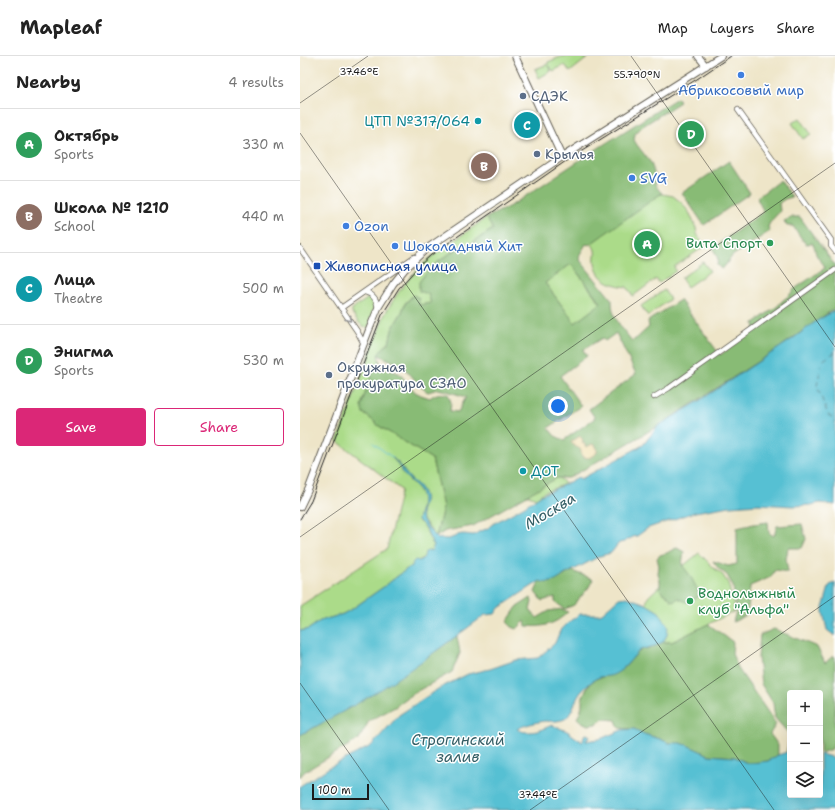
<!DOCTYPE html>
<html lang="en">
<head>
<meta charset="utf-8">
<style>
  :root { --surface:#fff; --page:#f2f2f2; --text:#222; --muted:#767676; --line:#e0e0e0; --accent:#db2777 }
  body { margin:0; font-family:"Shantell Sans",sans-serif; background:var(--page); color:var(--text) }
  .controls { position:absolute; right:12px; bottom:12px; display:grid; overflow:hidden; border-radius:4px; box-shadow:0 4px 16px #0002 }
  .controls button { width:36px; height:36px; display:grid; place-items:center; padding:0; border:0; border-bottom:1px solid var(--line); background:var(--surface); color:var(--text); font:20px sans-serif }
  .scale { position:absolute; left:12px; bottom:10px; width:57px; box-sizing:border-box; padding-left:4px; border:2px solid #1c1c1c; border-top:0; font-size:11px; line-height:14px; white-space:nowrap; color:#1c1c1c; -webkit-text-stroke:3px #fff; paint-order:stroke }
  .you { position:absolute; left:258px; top:350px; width:14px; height:14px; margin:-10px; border:3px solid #fff; border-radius:50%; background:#1a73e8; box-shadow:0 0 0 6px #1a73e833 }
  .badge { display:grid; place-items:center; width:26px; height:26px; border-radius:50%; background:var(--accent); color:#fff; font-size:13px; font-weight:700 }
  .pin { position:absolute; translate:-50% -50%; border:2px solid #fff; box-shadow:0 1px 4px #0006 }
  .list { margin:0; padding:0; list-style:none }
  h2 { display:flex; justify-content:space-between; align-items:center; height:52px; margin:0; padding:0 16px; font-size:17px }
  h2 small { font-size:13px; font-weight:400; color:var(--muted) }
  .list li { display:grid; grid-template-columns:26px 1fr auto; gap:12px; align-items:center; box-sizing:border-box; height:72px; padding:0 16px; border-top:1px solid var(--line) }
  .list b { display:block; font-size:15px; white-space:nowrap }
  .list p { margin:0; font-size:13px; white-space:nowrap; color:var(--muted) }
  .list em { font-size:13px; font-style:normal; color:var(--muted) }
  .actions { display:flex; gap:8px; padding:12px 16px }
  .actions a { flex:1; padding:9px 0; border:1px solid var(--accent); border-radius:4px; text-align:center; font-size:14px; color:var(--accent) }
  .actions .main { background:var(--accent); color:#fff }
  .icon { flex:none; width:22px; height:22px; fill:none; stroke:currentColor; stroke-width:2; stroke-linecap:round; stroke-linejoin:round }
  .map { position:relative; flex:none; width:535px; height:754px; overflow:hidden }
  header { display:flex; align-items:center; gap:24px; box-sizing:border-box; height:56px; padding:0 20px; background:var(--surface); border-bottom:1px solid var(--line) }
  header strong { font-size:19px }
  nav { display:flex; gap:22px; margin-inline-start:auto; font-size:14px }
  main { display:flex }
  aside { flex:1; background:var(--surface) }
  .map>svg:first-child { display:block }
</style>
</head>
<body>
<header>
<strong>Mapleaf</strong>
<nav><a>Map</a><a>Layers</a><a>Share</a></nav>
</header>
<main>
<aside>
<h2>Nearby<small>4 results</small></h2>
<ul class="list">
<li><span class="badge" style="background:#2e9e5b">A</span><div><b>Октябрь</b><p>Sports</p></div><em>330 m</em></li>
<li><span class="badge" style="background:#8d6e63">B</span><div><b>Школа № 1210</b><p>School</p></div><em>440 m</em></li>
<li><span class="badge" style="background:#0f9aa8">C</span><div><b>Лица</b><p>Theatre</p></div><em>500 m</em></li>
<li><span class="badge" style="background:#2e9e5b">D</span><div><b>Энигма</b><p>Sports</p></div><em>530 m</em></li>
</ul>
<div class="actions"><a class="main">Save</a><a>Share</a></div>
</aside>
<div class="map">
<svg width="535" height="754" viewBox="0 0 535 754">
  <rect width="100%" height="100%" fill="#fff"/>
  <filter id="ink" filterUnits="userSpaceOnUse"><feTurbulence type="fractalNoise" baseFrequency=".025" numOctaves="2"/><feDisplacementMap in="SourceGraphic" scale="8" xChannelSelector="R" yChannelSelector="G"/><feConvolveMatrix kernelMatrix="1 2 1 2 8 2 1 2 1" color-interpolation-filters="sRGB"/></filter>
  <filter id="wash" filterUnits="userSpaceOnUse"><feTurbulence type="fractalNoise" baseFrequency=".012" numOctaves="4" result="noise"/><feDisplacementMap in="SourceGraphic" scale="16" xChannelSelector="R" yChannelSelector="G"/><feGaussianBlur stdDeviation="0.9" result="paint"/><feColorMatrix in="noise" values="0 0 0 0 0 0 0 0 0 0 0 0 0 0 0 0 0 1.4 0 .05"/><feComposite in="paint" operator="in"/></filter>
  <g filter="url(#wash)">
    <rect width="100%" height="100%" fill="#eee5c8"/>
    <!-- green -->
    <g fill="#abdb89" stroke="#647c52">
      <polygon points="263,0 290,0 270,16 265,9 253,15 249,9 251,15 239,22 235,13 248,8 248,6"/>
      <polygon points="500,62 511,78 503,83 492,67"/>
      <path d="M 362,138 L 373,140 L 382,147 L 390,158 L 396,172 L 397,178 L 405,190 L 374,211 L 376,215 L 359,227 L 356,223 L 333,240 L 327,231 C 311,229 297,224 295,206 C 294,202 296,197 295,194 C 294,191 292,188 290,186 L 356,140 Z"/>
      <path d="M 186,162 L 193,173 L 170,188 L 156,193 L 138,206 L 125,218 L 128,238 L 131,247 L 119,249 L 113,239 L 105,247 L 102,256 L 96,266 L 92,274 L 89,287 L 83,292 L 78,299 L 81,311 L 73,314 L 61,350 L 63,357 L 71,363 L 79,370 L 132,403 L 143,451 L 136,481 L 122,462 L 121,455 L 125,445 L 123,437 L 120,432 L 107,419 L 97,405 L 96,406 C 100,411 101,416 105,420 C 111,427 122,433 122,444 C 122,452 118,458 119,466 C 127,470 126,476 130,483 C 132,485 133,487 134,489 L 132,494 L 128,496 L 124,501 L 112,510 L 107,513 L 82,532 L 52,553 L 43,558 L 20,565 L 9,573 L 0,575 L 0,550 L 87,493 L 101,434 L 37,385 L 84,260 C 95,239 109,221 127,204 Z"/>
      <polygon points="403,206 410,215 387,231 381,222"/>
      <polygon points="271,208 301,248 275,267 245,227"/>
      <polygon points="364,234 370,243 348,260 341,250"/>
      <path d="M 70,241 L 71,241 L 77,250 L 68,272 C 60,271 56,262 52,257 L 52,253 Z"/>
      <polygon points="257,421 262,424 265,428 244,436 236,442 224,437"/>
      <polygon points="399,497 415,513 422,518 428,527 435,555 372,586 363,586 367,579 359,556 346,548 348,541 366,524"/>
    </g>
    <!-- forest -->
    <g fill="#88bb75" stroke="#526c48" fill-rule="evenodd">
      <path d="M 377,42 L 379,43 L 380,46 L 343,70 L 335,78 L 334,84 L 337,89 L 351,107 L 356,123 L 355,128 L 358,133 L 362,137 L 289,189 L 286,188 L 280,198 L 279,203 L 312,244 C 311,261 322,272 332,285 L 337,282 L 349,271 L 348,265 L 380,244 L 420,299 L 453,275 L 455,273 L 454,267 L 479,249 C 482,243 490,241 493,234 L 525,212 C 524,207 520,205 517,200 C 514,195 516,191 512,187 L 507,188 L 504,186 L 493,170 L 487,170 L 484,165 L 493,161 L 500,161 L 533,207 L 535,208 L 535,252 L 479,292 L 358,370 L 269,422 L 257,422 L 173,470 L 145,475 L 136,481 L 143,451 L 132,403 L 79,370 L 71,363 L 63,357 L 61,350 L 73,314 L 81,311 L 99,317 L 115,336 L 121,339 L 130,342 C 136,337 140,337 148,338 L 151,346 L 150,355 L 158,356 L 166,341 L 147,335 L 138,333 L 128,336 C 119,331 115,323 108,316 C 100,308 88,303 78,299 L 83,292 L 89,287 L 92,274 L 96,266 L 102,256 L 105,248 L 113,239 L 119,242 L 119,249 L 131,247 L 128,238 L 119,235 L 119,226 L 125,218 L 138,206 L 156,193 L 170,188 L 193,173 L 186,162 L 212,149 L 292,96 ZM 271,208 L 301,247 L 275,267 L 245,227 ZM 316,277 L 336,318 L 289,353 L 295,362 L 264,384 L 255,380 L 248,372 L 281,350 L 260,320 L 287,300 L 283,294 L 302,282 L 305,285 Z"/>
      <polygon points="429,105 450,137 404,169 382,137"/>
      <path d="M 480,124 L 492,141 L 485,143 L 479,147 L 480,155 C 476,160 470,165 468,171 L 470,175 L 432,200 L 425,210 L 421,213 L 417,209 L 418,203 L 413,192 L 463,156 C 462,150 458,147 457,141 C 465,136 472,130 480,124 Z"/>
      <polygon points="468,466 469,477 474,480 477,470 502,468 506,483 502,492 488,492 486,503 488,516 475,514 471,521 450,530 449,544 447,559 433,566 436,555 433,530 427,519 419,513 413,505 428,510 437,508 437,472 454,468"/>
      <path d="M 377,492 L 384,496 L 382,509 C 386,514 390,519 393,525 C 396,532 404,539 393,544 C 391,545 390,546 387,546 C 384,546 381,543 378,542 L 375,545 L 371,544 L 368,540 L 362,536 L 360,533 L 360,525 L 358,517 L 359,510 L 357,502 L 360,499 L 367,497 L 374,493 Z"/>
      <path d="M 272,515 L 293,523 L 289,531 L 274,549 L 265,553 L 255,546 L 255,541 L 242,545 L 235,536 L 240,525 C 252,530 262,520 272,515 Z"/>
      <path d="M 231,542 L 232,546 L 230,554 L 237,562 L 249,555 L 262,553 L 268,556 C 256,568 243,572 226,570 L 225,565 L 217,573 L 212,571 L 207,566 L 217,551 Z"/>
      <path d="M 408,568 L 433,586 L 432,598 L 439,614 L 476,668 L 470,678 L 478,689 L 478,699 L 468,705 L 456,707 L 447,707 L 435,701 L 409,699 L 383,688 L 369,687 L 360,683 L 344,678 L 334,673 L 330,673 L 319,672 L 316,664 L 303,663 L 296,668 L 288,669 L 282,666 L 277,662 C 278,660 280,657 281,654 C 282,650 282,647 282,644 C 285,634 291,622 302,621 L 324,612 L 337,597 L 343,593 L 351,592 L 363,586 L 372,586 Z"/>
      <polygon points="474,573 517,591 525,607 533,600 535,601 535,682 532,693 520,697 520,637 490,637 490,695 486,697 490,679 475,662 473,647 461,628 458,602 460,579"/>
      <path d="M 157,580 L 160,597 L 152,616 L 112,638 L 95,651 L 69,665 L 59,683 L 4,716 L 0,721 L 0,679 C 55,650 107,616 157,580 Z"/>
    </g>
    <!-- sand -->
    <path fill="#eeda9e" stroke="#857b5d" d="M 280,380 L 283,384 L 282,387 L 285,388 L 285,390 L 287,391 L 292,388 L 295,389 L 297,392 L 297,397 L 289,402 L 283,401 L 281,399 L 281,394 C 278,391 274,391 271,386 Z"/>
    <!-- water -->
    <g fill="#57c0d3" stroke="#3a6e78">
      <path d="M 535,254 L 535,449 L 520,447 L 511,449 L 493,450 L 458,448 L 430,450 L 395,456 L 348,472 L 337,480 L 333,481 L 324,486 L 319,487 L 311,497 L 300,500 L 264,519 C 258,525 248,529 240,525 L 199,552 L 195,558 L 185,559 C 151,584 118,609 83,632 C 56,649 28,664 0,679 L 0,575 L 9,573 L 20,565 L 43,558 L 52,553 L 82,532 L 107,513 L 112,510 L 113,506 L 115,504 L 120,505 L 124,501 L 125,496 L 132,494 L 134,489 L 131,486 L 132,484 L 130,483 L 126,472 L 118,464 C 121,450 126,441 115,429 C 112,426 108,423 105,420 C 100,414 99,408 92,402 L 93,402 C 99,407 102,413 107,419 C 112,426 120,428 123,437 C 127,446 121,450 121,458 C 121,464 132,477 136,481 L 138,483 C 142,482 145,483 148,483 C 152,482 154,481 158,479 C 163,477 169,479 174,479 L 180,475 L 187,473 L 191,469 L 225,450 L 239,440 L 264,429 L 278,421 L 281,423 L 343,389 L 358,370 L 396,347 L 491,284 L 515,266 Z"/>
      <polygon points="535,527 535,580 527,574 523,556 523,552 529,531 530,529"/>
      <path d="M 327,541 L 346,548 L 359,556 L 368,570 L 367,579 L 363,586 L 355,590 L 343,593 L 339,595 C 331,603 325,613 315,618 C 309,621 305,620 300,621 C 293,623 287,630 283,634 C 275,641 273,658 265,663 C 260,665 252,666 246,665 C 240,665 221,670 217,673 C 223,678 237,676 243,673 C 246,672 249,670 252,669 L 267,675 L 282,686 L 283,685 L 284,679 L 287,678 L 290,680 L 289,682 L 286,684 L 286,685 L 300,683 L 322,674 L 334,673 L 344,678 L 360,683 L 369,687 L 380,687 L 387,689 L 409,699 L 435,701 L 447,707 L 451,707 L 468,705 L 478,699 L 490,695 L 490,739 L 520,739 L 520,698 L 535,702 L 535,754 L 0,754 L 0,730 L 30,711 L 71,690 L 99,659 L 138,633 L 168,618 L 190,613 L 216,604 L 238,602 L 255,587 L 260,575 L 270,565 L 280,558 L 299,558 L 302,557 L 319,542 Z"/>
    </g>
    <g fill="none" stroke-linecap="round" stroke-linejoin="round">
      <!-- stream -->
      <polyline stroke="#57c0d3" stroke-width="1" points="73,387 93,402"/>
      <!-- ferry -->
      <polyline stroke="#345e65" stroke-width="1" stroke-dasharray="5 4" stroke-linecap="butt" points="535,296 522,305 517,330 528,359 535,363"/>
    </g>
  </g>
  <g filter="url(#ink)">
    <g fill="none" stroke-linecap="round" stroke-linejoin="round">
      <defs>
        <g id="street">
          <polyline points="438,54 531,184 531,190 535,195"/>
          <polyline points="0,192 57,275 64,288"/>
          <path d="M 65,236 C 73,238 77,244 78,252"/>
          <polyline points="41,252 114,201"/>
          <polyline points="354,341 369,332 535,214"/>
        </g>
        <g id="secondary">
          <polyline points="215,0 262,101"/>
          <polyline points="398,0 406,10"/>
          <polyline points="0,451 9,432 69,274 78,252 93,228 105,213 126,193 262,101 421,0"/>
        </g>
      </defs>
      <!-- street casing -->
      <use href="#street" stroke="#666258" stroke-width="6"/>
      <!-- secondary casing -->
      <use href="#secondary" stroke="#666258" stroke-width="8"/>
      <!-- street -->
      <use href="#street" stroke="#fff" stroke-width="4.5"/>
      <!-- secondary -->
      <use href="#secondary" stroke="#fff" stroke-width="6"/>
      <!-- tram -->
      <polyline stroke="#1c1c1c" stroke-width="1" points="0,463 11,445 82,259 99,232 119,210 131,199 266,105 397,23 431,0"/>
    </g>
    <!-- one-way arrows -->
    <defs><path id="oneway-chevron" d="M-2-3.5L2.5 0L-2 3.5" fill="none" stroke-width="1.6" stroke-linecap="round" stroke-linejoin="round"/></defs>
    <use stroke="#999" href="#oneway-chevron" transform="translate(49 263) rotate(55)"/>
  </g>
  <!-- ticks -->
  <path fill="none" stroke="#1c1c1c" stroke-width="1" stroke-opacity="0.45" d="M 331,0 L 535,291M 0,47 L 68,0M 0,77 L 474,754M 0,481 L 535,107M 0,627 L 89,754M 230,754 L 535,540"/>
  <!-- markers -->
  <g fill="#3f7fe0" stroke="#fff" stroke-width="1.5">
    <circle cx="441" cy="19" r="4"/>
    <circle cx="332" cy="122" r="4"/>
    <circle cx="46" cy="170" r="4"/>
    <circle cx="95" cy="190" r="4"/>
  </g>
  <g fill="#5c6f8a" stroke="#fff" stroke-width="1.5">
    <circle cx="223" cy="40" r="4"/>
    <circle cx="237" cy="98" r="4"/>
    <circle cx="29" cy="319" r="4"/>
  </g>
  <g fill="#0f9aa8" stroke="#fff" stroke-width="1.5">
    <circle cx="178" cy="65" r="4"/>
    <circle cx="223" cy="415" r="4"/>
  </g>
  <g fill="#2e9e5b" stroke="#fff" stroke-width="1.5">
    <circle cx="470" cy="187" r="4"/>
    <circle cx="390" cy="545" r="4"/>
  </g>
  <rect fill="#1a4fb4" stroke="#fff" stroke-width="1.5" x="13" y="206" width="8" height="8" rx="2"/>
  <g text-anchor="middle" stroke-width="3" stroke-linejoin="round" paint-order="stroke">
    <!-- shop labels -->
    <g font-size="14" fill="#366cbe" stroke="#fff" text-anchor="start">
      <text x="441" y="39" text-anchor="middle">Абрикосовый мир</text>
      <text x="340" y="127">SVG</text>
      <text x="54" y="175">Ozon</text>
      <text x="103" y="195">Шоколадный Хит</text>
    </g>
    <!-- service labels -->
    <g font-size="14" fill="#4e5e75" stroke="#fff" text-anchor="start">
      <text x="231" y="45">СДЭК</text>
      <text x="245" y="103">Крылья</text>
      <text x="37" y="316">Окружная<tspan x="37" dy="16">прокуратура СЗАО</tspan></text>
    </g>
    <!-- culture labels -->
    <g font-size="14" fill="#0d838f" stroke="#fff" text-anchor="end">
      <text x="170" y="70">ЦТП №317/064</text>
      <text x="231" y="420" text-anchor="start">ДОТ</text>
    </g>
    <!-- leisure labels -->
    <g font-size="14" fill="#27864d" stroke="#fff" text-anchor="end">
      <text x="462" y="192">Вита Спорт</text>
      <text x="398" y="542" text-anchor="start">Воднолыжный<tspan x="398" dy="16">клуб "Альфа"</tspan></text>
    </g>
    <!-- transit labels -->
    <g font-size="14" fill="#164399" stroke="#fff" text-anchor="start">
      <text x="25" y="215">Живописная улица</text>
    </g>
    <!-- water labels -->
    <g font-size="15" font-style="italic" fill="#345e65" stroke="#fff">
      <text transform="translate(250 455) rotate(-31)" y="5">Москва</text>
      <text x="158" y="689">Строгинский<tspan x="158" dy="17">залив</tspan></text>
    </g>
  </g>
  <g font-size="10" text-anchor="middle" fill="#1c1c1c" stroke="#fff" stroke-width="3" stroke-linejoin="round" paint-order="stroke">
    <text x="59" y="19">37.46°E</text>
    <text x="337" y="22">55.790°N</text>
    <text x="238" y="742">37.44°E</text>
  </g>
</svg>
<div class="controls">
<button>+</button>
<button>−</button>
<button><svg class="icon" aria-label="layers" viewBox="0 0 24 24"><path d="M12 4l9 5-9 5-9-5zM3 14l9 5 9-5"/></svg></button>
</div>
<div class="scale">100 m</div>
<div class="you"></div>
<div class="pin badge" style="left:347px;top:188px;background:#2e9e5b">A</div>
<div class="pin badge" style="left:184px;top:110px;background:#8d6e63">B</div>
<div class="pin badge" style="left:227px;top:69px;background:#0f9aa8">C</div>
<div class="pin badge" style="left:391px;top:78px;background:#2e9e5b">D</div>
</div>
</main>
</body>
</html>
